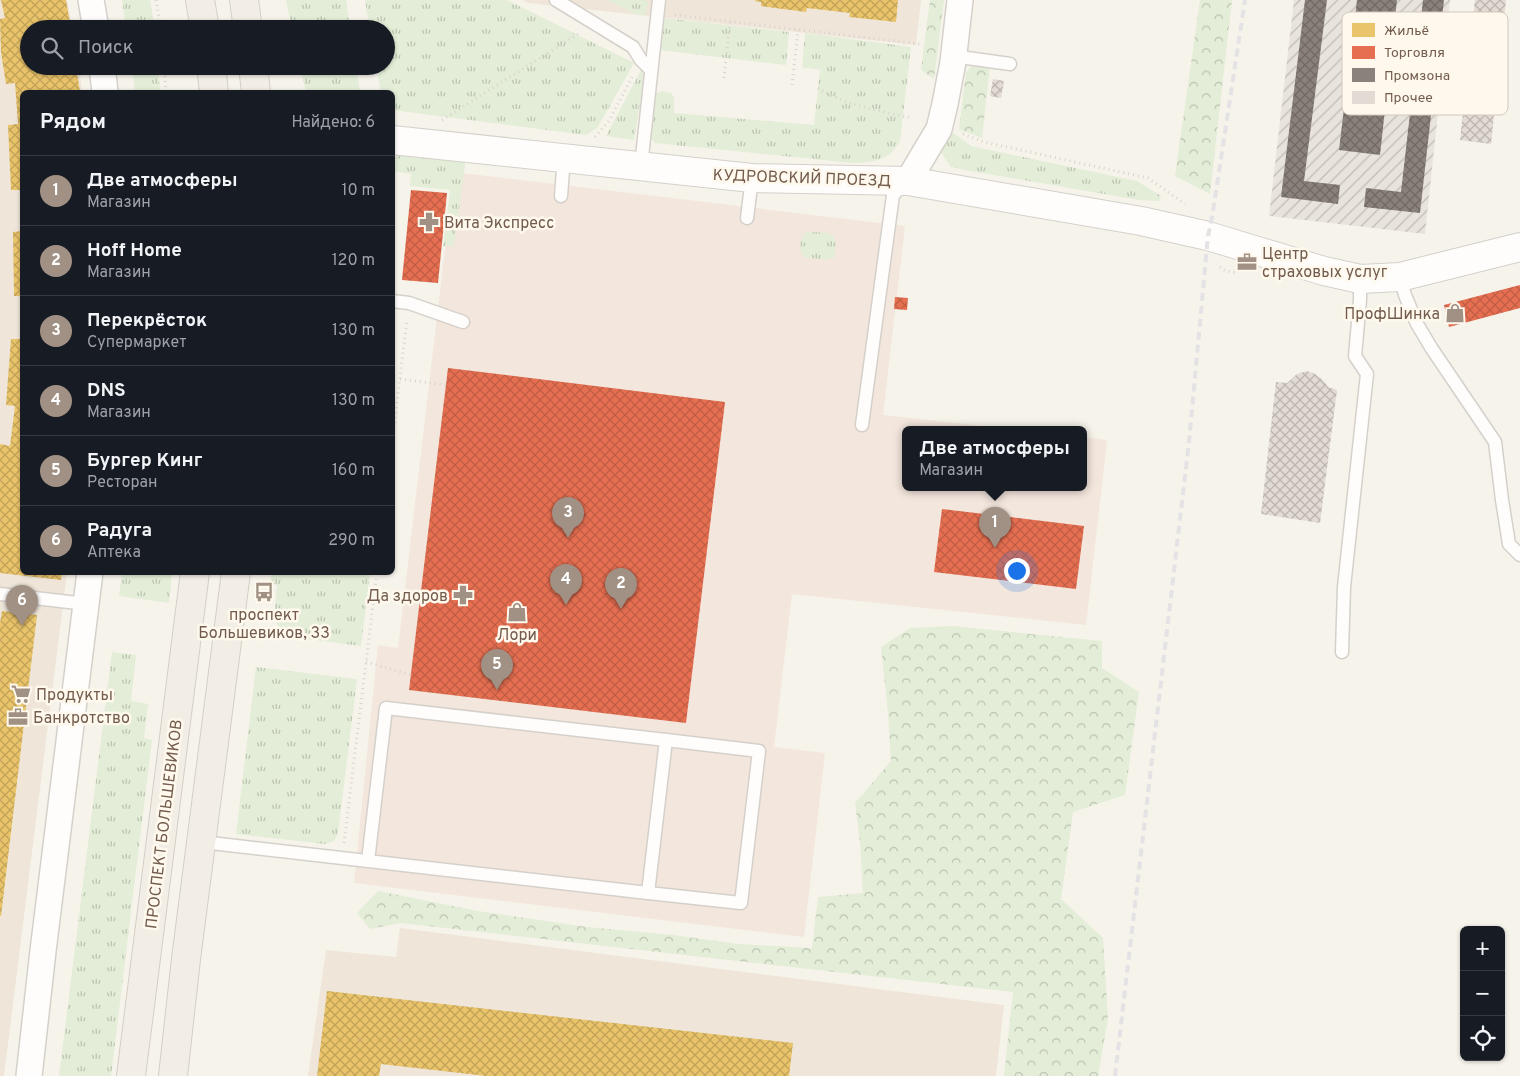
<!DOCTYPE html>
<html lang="ru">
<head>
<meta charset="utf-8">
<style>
  :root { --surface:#171b24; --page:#20242c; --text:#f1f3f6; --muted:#9ea1a6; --line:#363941; --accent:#a19184 }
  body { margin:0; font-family:Overpass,sans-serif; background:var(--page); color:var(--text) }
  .controls { position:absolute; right:15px; bottom:15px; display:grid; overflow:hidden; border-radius:8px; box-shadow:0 1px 4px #0004 }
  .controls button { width:45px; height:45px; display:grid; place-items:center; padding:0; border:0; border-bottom:1px solid var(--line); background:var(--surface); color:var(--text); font:25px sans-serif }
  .you { position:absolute; left:1016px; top:570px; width:18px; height:18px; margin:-12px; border:4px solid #fff; border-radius:50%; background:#1a73e8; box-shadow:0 0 0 8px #1a73e833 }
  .badge { display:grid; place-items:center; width:32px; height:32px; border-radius:50%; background:var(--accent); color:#fff; font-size:16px; font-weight:700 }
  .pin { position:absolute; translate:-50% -41px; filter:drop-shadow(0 1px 2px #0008) }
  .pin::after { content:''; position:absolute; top:26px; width:18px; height:15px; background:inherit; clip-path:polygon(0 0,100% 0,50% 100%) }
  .popup { position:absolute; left:902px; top:426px; width:185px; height:65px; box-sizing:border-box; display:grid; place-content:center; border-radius:8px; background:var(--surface); filter:drop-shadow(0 1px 4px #0005); font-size:16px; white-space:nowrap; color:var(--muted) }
  .popup b { font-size:19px; color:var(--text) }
  .popup::after { content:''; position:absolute; left:50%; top:100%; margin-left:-10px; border:10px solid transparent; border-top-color:var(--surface) }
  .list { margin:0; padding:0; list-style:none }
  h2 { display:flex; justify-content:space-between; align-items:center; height:65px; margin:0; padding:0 20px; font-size:21px }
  h2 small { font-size:16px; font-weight:400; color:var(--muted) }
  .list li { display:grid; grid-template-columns:32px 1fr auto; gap:15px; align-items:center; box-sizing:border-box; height:70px; padding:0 20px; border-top:1px solid var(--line) }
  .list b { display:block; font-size:19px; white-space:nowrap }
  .list p { margin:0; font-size:16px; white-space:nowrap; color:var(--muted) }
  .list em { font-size:16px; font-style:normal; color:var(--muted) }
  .icon { flex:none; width:28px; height:28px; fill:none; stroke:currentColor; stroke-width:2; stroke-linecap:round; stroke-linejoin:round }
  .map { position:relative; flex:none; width:1520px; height:1076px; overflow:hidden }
  .search { position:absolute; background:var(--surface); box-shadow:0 1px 4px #0004; left:20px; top:20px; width:375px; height:55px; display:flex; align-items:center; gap:12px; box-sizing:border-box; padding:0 18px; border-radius:28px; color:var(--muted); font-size:19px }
  .panel { position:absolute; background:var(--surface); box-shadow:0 1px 4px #0004; left:20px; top:90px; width:375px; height:485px; border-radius:8px }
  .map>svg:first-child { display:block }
</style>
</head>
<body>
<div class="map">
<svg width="1520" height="1076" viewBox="0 0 1520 1076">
  <defs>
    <pattern id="industrial-furrows" width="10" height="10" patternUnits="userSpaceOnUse" patternTransform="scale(1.25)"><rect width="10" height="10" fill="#e8e3dc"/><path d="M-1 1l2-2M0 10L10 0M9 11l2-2" fill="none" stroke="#c0bbb5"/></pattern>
    <pattern id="grass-tufts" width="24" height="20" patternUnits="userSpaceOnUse" patternTransform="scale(1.25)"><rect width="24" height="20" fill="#e3edd7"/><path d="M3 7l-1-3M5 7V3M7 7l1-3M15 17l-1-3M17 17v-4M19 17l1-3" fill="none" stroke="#bcc3b1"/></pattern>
    <pattern id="forest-crowns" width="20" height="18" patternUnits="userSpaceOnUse" patternTransform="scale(1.25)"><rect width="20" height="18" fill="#e3edd7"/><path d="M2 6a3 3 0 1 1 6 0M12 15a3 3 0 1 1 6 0" fill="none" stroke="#bcc3b1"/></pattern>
    <pattern id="homes-cross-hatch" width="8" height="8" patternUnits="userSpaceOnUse" patternTransform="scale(1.25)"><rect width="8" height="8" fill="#e9c46a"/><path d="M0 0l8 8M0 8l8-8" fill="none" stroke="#c1a259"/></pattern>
    <pattern id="shops-cross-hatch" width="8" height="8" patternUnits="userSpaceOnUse" patternTransform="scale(1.25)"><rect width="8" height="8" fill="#e76f51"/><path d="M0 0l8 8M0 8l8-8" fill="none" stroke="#c05e45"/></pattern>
    <pattern id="industry-cross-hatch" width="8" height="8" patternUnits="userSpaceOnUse" patternTransform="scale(1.25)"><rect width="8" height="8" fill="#8a817c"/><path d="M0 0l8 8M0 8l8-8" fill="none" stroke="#706863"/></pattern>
    <pattern id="building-cross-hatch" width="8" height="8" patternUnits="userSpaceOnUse" patternTransform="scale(1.25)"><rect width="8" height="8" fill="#e2dbd3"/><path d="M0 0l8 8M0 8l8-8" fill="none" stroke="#bcb5ad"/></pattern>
  </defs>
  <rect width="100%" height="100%" fill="#f6f3eb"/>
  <!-- residential -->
  <g fill="#efe6d9">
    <polygon points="0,0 67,0 73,29 29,29 29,66 79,66 82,92 22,92 22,572 67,573 4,1076 0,1076"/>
    <polygon points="523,0 921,0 916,45 528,3"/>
    <polygon points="400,928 1004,1005 996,1076 308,1076 326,950 396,957"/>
  </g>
  <!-- commercial -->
  <polygon fill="#f3e6dd" points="454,172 905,226 883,415 1010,429 906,429 906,487 1084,487 1084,437 1107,440 1086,625 792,594 774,747 825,753 804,937 354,883 378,645 398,648"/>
  <!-- industrial -->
  <polygon fill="url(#industrial-furrows)" points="1294,0 1450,0 1425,234 1269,216"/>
  <!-- grass -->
  <g fill="url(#grass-tufts)">
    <polygon points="122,0 150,0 155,29 126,29"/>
    <polygon points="286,0 346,0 350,29 292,29"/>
    <polygon points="365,0 507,0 634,63 598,127 586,135 393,110 392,92 381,92 376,66 386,66 386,29 370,29"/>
    <polygon points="607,0 643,0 648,2 645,15 637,15"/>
    <polygon points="663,18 789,32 786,65 660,50"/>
    <path d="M 805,33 L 911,47 L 900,141 C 888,162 874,162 852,163 L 655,143 L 651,138 L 655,94 L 663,91 L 671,93 L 674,98 L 674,113 L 814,125 L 820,70 L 802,67 Z"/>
    <polygon points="132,66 158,66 160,92 135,92"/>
    <polygon points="300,66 356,66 360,92 306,92"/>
    <polygon points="642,68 644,78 634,140 606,136"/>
    <polygon points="946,132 955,134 971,146 1137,181 1161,196 1159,201 1139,200 959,169 950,166 938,147"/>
    <polygon points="399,153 464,159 465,165 455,238 453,246 443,246 450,190 410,186 411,174 394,171 396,158"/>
    <path d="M 806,232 C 829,233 840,229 834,257 L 826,260 L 804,257 C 798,250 800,238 806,232 Z"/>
    <polygon points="122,573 172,573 169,603 119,596"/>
    <polygon points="271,573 370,573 361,646 283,636 274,618 277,585 270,584"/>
    <polygon points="112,652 136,655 131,701 148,704 144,738 152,740 111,1076 59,1076"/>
    <polygon points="256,667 357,679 338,833 334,841 325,844 236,834"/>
  </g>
  <!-- forest -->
  <g fill="url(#forest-crowns)">
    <polygon points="930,0 944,0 934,79 921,70"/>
    <polygon points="1200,0 1232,0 1210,194 1175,176"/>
    <polygon points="977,65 990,66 982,138 959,129 966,73 971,66"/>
    <polygon points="952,626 1102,641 1102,668 1139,692 1125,795 1073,812 1061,899 1103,938 1108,1019 1098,1076 1004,1076 1013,992 401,923 370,929 357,913 378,891 478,911 587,927 673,935 738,944 812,948 818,897 863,893 860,842 855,803 891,761 888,713 881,647 910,628"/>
  </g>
  <!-- homes -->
  <g fill="url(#homes-cross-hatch)">
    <polygon points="1,0 66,0 71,29 29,29 29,66 76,66 80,92 22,92 22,190 11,190 8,125 18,124 15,83 6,84 1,52 0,19 5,18"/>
    <polygon points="755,0 898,0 896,22 849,17 850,13 807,8 806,12 761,6 761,2 755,1"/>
    <polygon points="22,231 22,296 14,296 13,232"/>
    <polygon points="11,339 22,339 22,572 62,572 61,580 0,573 0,444 10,446 15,406 6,405"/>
    <polygon points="2,611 37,615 1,916 0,916 0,623"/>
    <polygon points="327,991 793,1043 789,1076 486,1076 381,1064 379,1076 317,1076"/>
  </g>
  <!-- shops -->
  <g fill="url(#shops-cross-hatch)">
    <polygon points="411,190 447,193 438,283 402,280"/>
    <polygon points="1520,285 1520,308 1449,327 1444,305"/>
    <polygon points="895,297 908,298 907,310 894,309"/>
    <polygon points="448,368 725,402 686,723 409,690"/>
    <polygon points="942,509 1084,526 1076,589 934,572"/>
  </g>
  <!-- industry -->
  <g fill="url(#industry-cross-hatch)">
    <polygon points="1305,0 1327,0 1304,181 1340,185 1338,204 1281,197"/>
    <polygon points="1357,0 1397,0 1380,155 1339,150"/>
    <polygon points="1423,0 1444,0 1420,213 1364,207 1366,188 1401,192"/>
  </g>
  <!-- building -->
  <g fill="url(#building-cross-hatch)">
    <polygon points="1475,0 1506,0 1491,144 1460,140"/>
    <polygon points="993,79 1004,81 1001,98 990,96"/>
    <polygon points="1307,371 1315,374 1324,381 1328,387 1337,390 1320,523 1261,514 1276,382 1287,383 1297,374"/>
  </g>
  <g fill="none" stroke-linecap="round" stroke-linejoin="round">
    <defs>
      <g id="service">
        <polyline points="556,0 633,47 641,60 651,70"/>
        <polyline points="953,56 1010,64"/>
        <polyline points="641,166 659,0"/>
        <polyline points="561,196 564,157"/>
        <polyline points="747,218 752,178"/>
        <polyline points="1400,277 1405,295 1417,324 1432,349 1495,442 1502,500 1509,544 1520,555"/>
        <polyline points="392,301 409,303 463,322"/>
        <polyline points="862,425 893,195 904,184"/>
        <polyline points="0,594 86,604"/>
        <polyline points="1342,652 1344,587 1367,374 1355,356 1360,300 1360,279"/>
        <polyline points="202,842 648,893 666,740 386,708 368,861"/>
        <polyline points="648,893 741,903 759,751 666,740"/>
      </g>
      <g id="minor">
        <polyline points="91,0 96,29"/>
        <polyline points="102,66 105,92"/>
        <polyline points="908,181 939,129 945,104 953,62 960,0"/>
        <polyline points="29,1076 43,951 90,572"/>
      </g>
      <polyline id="tertiary" points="392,140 752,178 908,181 1141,221 1208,236 1324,271 1360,279 1400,277 1520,247"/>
      <g id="primary">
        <polyline points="200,0 205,29"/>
        <polyline points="244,0 248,29"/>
        <polyline points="211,66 214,92"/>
        <polyline points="253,66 256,92"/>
        <polyline points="131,1076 195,572"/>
        <polyline points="173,1076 186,959 236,572"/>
      </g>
    </defs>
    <!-- service casing -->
    <use href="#service" stroke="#d5d0ca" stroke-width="15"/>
    <!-- minor casing -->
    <use href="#minor" stroke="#d5d0ca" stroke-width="28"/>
    <!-- tertiary casing -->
    <use href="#tertiary" stroke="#d5d0ca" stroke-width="30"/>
    <!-- primary casing -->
    <use href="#primary" stroke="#d5cec7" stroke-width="30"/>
    <!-- path -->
    <g stroke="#d9d3ce" stroke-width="3" stroke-dasharray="1 4" stroke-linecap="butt">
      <polyline points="156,0 161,29"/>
      <polyline points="675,15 920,44"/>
      <polyline points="164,66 166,92"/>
      <polyline points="724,78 730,22"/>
      <polyline points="792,85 798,30"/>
      <path d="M 818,88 C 846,106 881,111 912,118"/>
      <polyline points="442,120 578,34"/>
      <polyline points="963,134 984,142 1148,178 1185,204"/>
      <polyline points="595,137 609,121 632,77"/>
      <polyline points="1220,267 1223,270 1237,273"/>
      <polyline points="400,379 446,385"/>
      <polyline points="392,443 407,320"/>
      <polyline points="366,662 411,675"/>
      <polyline points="344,843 377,572"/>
    </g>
    <!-- service -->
    <use href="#service" stroke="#fefdfc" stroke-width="12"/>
    <!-- minor -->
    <use href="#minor" stroke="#fefdfc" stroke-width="25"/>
    <!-- tertiary -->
    <use href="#tertiary" stroke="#fefdfc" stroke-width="28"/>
    <!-- primary -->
    <use href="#primary" stroke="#f2eee6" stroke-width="28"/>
    <!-- rail -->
    <polyline stroke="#e4e2e4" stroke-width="4" stroke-dasharray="8 5" stroke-linecap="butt" points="1115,1076 1189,442 1208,236 1212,218 1245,0"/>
  </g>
  <!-- icons -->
  <defs>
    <symbol id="pharmacy-bare" viewBox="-9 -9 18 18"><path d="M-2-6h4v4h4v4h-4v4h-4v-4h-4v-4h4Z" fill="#a19184" stroke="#fef8ed" stroke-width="2.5" paint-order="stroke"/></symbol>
    <symbol id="office-bare" viewBox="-9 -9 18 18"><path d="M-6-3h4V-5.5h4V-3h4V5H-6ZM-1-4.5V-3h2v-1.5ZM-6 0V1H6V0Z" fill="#a19184" stroke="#fef8ed" stroke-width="2.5" paint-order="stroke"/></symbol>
    <symbol id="shop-bare" viewBox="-9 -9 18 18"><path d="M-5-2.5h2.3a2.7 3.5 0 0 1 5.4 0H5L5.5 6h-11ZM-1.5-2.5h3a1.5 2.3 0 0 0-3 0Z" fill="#a19184" stroke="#fef8ed" stroke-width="2.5" paint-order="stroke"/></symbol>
    <symbol id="bus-bare" viewBox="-9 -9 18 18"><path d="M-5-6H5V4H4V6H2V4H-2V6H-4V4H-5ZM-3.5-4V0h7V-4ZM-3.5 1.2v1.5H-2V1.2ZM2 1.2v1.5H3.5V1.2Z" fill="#a19184" stroke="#fef8ed" stroke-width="2.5" paint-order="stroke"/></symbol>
    <symbol id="supermarket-bare" viewBox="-9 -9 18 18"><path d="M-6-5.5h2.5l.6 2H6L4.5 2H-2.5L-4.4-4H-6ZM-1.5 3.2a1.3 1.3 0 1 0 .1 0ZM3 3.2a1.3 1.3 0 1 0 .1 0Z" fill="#a19184" stroke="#fef8ed" stroke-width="2.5" paint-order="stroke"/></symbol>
  </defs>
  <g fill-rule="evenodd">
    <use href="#pharmacy-bare" x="415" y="208" width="28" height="28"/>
    <use href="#office-bare" x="1233" y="248" width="28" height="28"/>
    <use href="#shop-bare" x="1441" y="299" width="28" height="28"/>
    <use href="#bus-bare" x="250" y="578" width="28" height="28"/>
    <use href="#pharmacy-bare" x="449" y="581" width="28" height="28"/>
    <use href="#shop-bare" x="503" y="598" width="28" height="28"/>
    <use href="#supermarket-bare" x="7" y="680" width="28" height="28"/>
    <use href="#office-bare" x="4" y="703" width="28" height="28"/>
  </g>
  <g text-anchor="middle" stroke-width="5" stroke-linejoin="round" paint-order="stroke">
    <!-- street labels -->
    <g font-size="16" fill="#735c4d" stroke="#fef8ed">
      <text transform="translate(802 177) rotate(2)" y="6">КУДРОВСКИЙ ПРОЕЗД</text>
      <text transform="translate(163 824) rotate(-83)" y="6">ПРОСПЕКТ БОЛЬШЕВИКОВ</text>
    </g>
    <!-- poi labels -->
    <g font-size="16" fill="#735c4d" stroke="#fef8ed" text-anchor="start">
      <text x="444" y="228">Вита Экспресс</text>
      <text x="1262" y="259">Центр<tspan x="1262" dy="18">страховых услуг</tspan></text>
      <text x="1440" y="319" text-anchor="end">ПрофШинка</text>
      <text x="448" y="601" text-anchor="end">Да здоров</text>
      <text x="264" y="620" text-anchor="middle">проспект<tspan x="264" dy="18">Большевиков, 33</tspan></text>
      <text x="517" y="640" text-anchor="middle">Лори</text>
      <text x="36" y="700">Продукты</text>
      <text x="33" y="723">Банкротство</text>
    </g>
  </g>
  <!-- legend -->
  <rect x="1342" y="12" width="166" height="103" rx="8" fill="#fef8ed" stroke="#d4c9bd" stroke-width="1"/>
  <rect x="1352" y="23" width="23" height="14" fill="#e9c46a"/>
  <rect x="1352" y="46" width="23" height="13" fill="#e76f51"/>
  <rect x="1352" y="68" width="23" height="14" fill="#8a817c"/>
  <rect x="1352" y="91" width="23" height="13" fill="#e2dbd3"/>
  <g font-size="14" fill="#735c4d">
    <text x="1384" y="35">Жильё</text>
    <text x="1384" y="57">Торговля</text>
    <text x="1384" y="80">Промзона</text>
    <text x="1384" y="102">Прочее</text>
  </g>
</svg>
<div class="controls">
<button>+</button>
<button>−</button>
<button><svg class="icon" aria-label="locate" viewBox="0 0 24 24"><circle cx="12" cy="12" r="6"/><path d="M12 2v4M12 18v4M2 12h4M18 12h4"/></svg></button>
</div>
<div class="you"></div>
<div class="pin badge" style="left:995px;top:548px">1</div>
<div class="popup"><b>Две атмосферы</b>Магазин</div>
<div class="pin badge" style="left:621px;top:609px">2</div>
<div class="pin badge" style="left:568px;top:538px">3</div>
<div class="pin badge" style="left:566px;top:605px">4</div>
<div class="pin badge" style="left:497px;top:690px">5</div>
<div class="pin badge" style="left:22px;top:626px">6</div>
<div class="search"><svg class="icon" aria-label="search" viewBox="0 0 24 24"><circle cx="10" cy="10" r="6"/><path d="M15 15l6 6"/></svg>Поиск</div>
<section class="panel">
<h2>Рядом<small>Найдено: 6</small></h2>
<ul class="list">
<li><span class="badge">1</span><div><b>Две атмосферы</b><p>Магазин</p></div><em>10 m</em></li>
<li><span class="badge">2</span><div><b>Hoff Home</b><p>Магазин</p></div><em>120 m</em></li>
<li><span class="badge">3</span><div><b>Перекрёсток</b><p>Супермаркет</p></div><em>130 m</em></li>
<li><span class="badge">4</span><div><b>DNS</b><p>Магазин</p></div><em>130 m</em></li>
<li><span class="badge">5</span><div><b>Бургер Кинг</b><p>Ресторан</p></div><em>160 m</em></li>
<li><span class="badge">6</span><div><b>Радуга</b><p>Аптека</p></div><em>290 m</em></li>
</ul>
</section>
</div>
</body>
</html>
